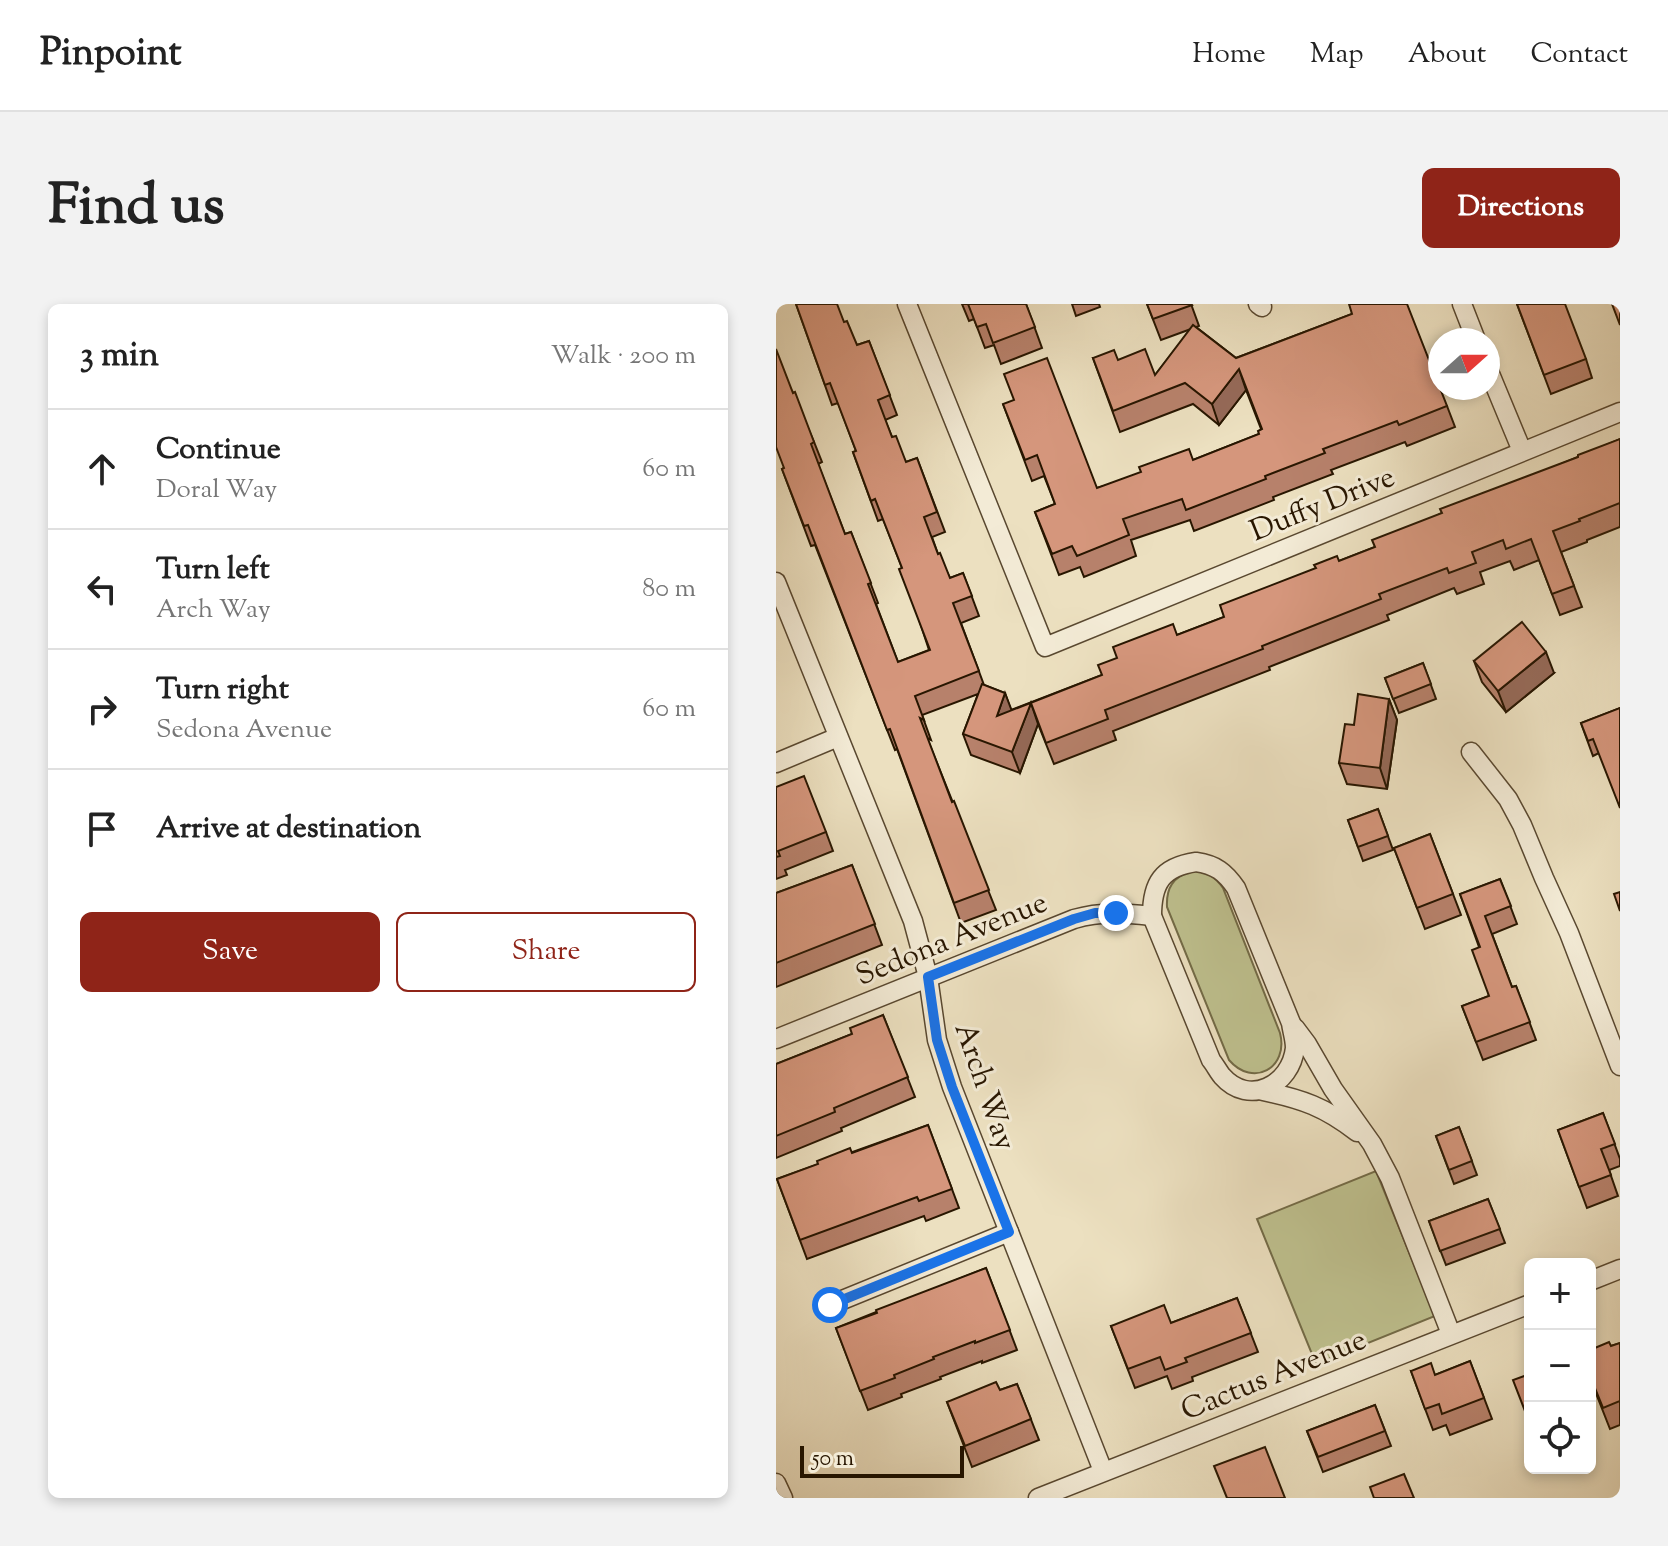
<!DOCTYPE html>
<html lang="en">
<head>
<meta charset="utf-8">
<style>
  :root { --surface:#fff; --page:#f2f2f2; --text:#222; --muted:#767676; --line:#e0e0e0; --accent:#8f2418 }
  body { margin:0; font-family:"Sorts Mill Goudy",serif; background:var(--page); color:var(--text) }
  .controls { position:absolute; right:24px; bottom:24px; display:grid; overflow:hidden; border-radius:12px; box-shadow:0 4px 12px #0003 }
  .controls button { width:72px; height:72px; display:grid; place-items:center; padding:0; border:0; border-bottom:2px solid var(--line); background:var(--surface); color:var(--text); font:40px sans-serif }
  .compass { position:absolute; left:652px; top:24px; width:72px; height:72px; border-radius:50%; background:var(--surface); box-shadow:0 4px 12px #0003; rotate:69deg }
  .scale { position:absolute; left:24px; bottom:20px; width:164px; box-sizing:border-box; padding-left:8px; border:4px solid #281600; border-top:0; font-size:22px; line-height:28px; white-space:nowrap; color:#281600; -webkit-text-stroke:6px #f3ebd6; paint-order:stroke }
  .stop { position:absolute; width:24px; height:24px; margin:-18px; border:6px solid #1a73e8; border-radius:50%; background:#fff }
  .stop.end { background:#1a73e8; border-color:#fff; box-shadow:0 2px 8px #0008 }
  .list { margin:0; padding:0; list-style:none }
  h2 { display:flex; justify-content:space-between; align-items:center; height:104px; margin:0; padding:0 32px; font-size:34px }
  h2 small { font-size:26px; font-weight:400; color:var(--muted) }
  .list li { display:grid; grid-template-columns:52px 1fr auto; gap:24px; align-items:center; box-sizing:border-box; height:120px; padding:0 32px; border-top:2px solid var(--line) }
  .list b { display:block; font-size:30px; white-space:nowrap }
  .list p { margin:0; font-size:26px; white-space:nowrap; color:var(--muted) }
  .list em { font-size:26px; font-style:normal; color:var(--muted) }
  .actions { display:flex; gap:16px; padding:24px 32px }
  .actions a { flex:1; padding:18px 0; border:2px solid var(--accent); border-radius:12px; text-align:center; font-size:28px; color:var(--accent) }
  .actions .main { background:var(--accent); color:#fff }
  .icon { flex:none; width:44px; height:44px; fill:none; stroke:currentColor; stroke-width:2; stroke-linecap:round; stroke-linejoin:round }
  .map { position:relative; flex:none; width:844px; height:1194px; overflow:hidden; border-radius:12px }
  header { display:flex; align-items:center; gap:48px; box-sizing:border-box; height:112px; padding:0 40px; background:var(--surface); border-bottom:2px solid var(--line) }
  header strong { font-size:38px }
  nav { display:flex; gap:44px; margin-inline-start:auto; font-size:28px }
  .intro { display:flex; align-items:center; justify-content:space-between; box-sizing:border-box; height:192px; padding:0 48px }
  h1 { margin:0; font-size:56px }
  .button { padding:20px 36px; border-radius:12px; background:var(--accent); color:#fff; font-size:28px; font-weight:700 }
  main { display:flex; gap:48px; padding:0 48px }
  aside { flex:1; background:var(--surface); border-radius:12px; box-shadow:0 4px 12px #0003 }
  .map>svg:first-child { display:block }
</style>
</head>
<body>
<header>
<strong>Pinpoint</strong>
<nav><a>Home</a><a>Map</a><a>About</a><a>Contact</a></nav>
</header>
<div class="intro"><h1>Find us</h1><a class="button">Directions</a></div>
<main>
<aside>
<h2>3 min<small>Walk · 200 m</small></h2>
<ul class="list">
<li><svg class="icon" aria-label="ahead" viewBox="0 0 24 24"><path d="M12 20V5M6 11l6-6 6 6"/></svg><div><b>Continue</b><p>Doral Way</p></div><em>60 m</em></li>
<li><svg class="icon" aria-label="left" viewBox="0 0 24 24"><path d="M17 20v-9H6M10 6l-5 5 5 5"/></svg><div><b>Turn left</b><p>Arch Way</p></div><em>80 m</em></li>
<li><svg class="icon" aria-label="right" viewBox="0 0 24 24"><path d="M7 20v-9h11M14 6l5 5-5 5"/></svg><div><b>Turn right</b><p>Sedona Avenue</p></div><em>60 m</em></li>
<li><svg class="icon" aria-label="arrive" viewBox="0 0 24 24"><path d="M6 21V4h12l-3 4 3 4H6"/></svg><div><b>Arrive at destination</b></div></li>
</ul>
<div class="actions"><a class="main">Save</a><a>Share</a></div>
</aside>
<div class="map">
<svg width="844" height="1194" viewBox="0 0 844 1194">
  <rect width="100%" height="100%" fill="#ece0c0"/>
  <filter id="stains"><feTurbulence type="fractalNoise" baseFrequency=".0025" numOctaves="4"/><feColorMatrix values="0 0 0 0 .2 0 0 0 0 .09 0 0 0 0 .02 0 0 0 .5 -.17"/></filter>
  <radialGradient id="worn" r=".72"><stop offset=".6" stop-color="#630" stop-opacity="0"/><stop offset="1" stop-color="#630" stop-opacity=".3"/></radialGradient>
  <!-- green -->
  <g fill="#bec08e" stroke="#736b47" stroke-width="2">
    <path d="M 415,567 C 430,567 439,572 447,584 L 504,729 C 513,764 477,784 453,756 L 391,603 C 390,584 397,573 415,567 Z"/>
    <polygon points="600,867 659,1012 540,1060 481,915"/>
  </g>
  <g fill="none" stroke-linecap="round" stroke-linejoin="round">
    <defs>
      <g id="street">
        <polyline points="131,0 269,343 844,108"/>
        <polyline points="482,0 486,3"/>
        <polyline points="686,0 700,36"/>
        <polyline points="712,65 746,147"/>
        <polyline points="0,278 137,617 152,673 161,736 176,783 327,1167"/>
        <polyline points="695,448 732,495 746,521 768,574 793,629 844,762"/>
        <polyline points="0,459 62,433"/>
        <path d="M 420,558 C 440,561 449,568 460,584 L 515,719 C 516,727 519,735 519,744 C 515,781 473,803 446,772 C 442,767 439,761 435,756 L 376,612 C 376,579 386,563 420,558 Z"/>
        <polyline points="519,724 531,740 557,785 596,840 614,874 675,1030"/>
        <path d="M 0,735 L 298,615 C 326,607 347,609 376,612"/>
        <path d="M 487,787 C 526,795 549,803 581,828"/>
        <polyline points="814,977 844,965"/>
        <polyline points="54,1001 233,928"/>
        <polyline points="0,1179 7,1194"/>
        <polyline points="262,1194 754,1000"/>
      </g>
    </defs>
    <!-- street casing -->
    <use href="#street" stroke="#594830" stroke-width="21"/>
    <!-- street -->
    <use href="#street" stroke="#f3ebd6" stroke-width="18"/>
  </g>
  <!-- wall -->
  <g fill="#b7816b" stroke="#281600" stroke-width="2">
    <polygon points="20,0 68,18 81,41 93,37 121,111 109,116 116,133 130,158 141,154 169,228 156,233 162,250 174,274 187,269 203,312 185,319 208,381 229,389 235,406 326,371 401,331 448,313 563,257 599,243 666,209 802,153 844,135 844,223 811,236 811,238 785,248 806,303 784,311 763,256 738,266 734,257 704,268 708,280 681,290 678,284 611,311 613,316 493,363 494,366 337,427 340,436 278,460 262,420 244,469 195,451 187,430 202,390 146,411 155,436 151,434 220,606 185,619 121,445 119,446 39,241 35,242 6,165 8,164 17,89 38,138 46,158 42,160 69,230 75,228 102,299 100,300 122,358 153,346 126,264 107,215 102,217 77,148 80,147 62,99 56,101"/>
    <polygon points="186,0 250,0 266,44 225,60 218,41 209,44 198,15 193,17"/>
    <polygon points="296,0 323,0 324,3 300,12"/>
    <polygon points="371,0 415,0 423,22 420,23 460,54 576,10 671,102 679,123 631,142 629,138 555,166 557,170 497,193 498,196 418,227 414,216 355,236 360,252 308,273 304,263 283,271 259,208 279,200 268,172 256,177 227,100 321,184 417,156 483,130 485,125 470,86 443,121 417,100 344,128 317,54 342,56 379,71 415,25 385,36"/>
    <polygon points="741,0 810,55 816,74 775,90"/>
    <polygon points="698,357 778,369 730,408 706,378"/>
    <polygon points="647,359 660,395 623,409 609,374"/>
    <polygon points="613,395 621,416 611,485 571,480 563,459 578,421"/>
    <polygon points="844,404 823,449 817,452 805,419"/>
    <polygon points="0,487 50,528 57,547 9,566 11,571 0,575"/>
    <polygon points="602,505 617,546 587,557 572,516"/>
    <polygon points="654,530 685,611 649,625 618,544"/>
    <polygon points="76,561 106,641 0,683 0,589"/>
    <polygon points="724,575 741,620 716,630 736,683 740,682 760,736 707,756 686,702 713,692 703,643 684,590"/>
    <polygon points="107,711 139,793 65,824 66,827 0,854 0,760 76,730"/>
    <polygon points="827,809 844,855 844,862 833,866 842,892 811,904 782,826"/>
    <polygon points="152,821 183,904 150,917 148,912 31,955 1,875"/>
    <polygon points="683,823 701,871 678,880 660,832"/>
    <polygon points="712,895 729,939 670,961 653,917"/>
    <polygon points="210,964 241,1046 206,1059 206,1057 164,1073 165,1075 125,1090 126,1093 92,1106 60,1024"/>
    <polygon points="461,994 482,1048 416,1073 417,1077 396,1085 391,1072 359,1084 335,1022 395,1019"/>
    <polygon points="844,1039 844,1121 834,1125 814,1074 814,1046 835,1042"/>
    <polygon points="694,1057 716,1115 674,1131 670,1121 657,1126 635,1067 659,1071"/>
    <polygon points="241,1080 263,1136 196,1163 171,1098 224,1086"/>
    <polygon points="599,1101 615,1142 547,1168 531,1127"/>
  </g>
  <!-- shaded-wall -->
  <g fill="#956957" stroke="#281600" stroke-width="2">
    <polygon points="463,65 470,86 443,121 436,100"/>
    <polygon points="770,348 778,369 730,408 722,387"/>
    <polygon points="229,389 237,410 221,412"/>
    <polygon points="613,395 621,416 611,485 604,464"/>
    <polygon points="255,399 262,420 244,469 236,448"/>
  </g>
  <!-- building -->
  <g fill="#d5967c" stroke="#281600" stroke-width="2">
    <polygon points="20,0 61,0 68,18 71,17 81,41 93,37 114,91 102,96 116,133 120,132 130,158 141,154 161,208 148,213 162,250 164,249 174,274 187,269 196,292 177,299 203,367 139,392 148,416 144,414 176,498 178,497 213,586 178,599 114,425 111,426 32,221 28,222 6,165 8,164 0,143 0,45 17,89 19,88 38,138 35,140 69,230 75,228 95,279 92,280 122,358 154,346 123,265 126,264 99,195 95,197 77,148 80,147 54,79 49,81"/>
    <polygon points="192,0 250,0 259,23 217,39 210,20 201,23"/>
    <polygon points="371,0 415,0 416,1 377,15"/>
    <polygon points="573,0 631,0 671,102 623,121 621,117 547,145 549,149 489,172 490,175 410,206 406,195 347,215 353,231 301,252 296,242 276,250 259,208 279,200 261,151 249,156 227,100 238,96 228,70 271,54 321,184 365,168 363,163 413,145 417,156 483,130 482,127 486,125 463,65 436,100 409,79 337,107 317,54 338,46 342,56 369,45 379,71 417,21 460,54 576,10"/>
    <polygon points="741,0 789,0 810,55 768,71"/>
    <polygon points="836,0 844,0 844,21"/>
    <polygon points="844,135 844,199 803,215 804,217 777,227 798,282 776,290 755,235 730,245 727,236 696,248 700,259 673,269 671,264 603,290 605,295 486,342 487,345 329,406 332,415 270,439 255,399 236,448 187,430 206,380 229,389 221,412 326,371 322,361 341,354 337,343 397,320 401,331 448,313 444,301 540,264 538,261 561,252 563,257 599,243 596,236 666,209 664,205 802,153 802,151"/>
    <polygon points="746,318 770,348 722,387 698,357"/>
    <polygon points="647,359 655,380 617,395 609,374"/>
    <polygon points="582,390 613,395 604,464 563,459 569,420 578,421"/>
    <polygon points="844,404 844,504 817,435 812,437 805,419"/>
    <polygon points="28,472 50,528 2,547 4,552 0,553 0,483"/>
    <polygon points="602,505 612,532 582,543 572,516"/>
    <polygon points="654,530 677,590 641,604 618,544"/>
    <polygon points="76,561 99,620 0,659 0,589"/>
    <polygon points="724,575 735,602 709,612 736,683 740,682 754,718 700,738 686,702 713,692 696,646 704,643 684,590"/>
    <polygon points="844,588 844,607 838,590"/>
    <polygon points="107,711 132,773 58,804 59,808 0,832 0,760 76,730 74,724"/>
    <polygon points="827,809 839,840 825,845 835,871 803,883 782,826"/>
    <polygon points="152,821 176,885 143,897 141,893 24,936 1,875 42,860 41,857 74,844 76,849"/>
    <polygon points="683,823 696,857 673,866 660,832"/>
    <polygon points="712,895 724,925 664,947 653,917"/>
    <polygon points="210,964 234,1026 199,1039 199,1037 157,1053 158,1055 118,1071 119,1074 84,1087 60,1024 101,1009 100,1006"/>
    <polygon points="461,994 475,1029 409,1054 411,1058 389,1066 384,1053 352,1065 335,1022 388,1001 395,1019"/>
    <polygon points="833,1038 835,1042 844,1039 844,1097 827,1104 814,1072 814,1046"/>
    <polygon points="694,1057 708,1094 666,1110 663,1100 649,1105 635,1067 655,1059 659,1071"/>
    <polygon points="754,1070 754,1120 737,1076"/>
    <polygon points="220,1078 224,1086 241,1080 255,1115 189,1142 171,1098"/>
    <polygon points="599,1101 609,1127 542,1153 531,1127"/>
    <polygon points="489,1143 509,1194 451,1194 438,1162"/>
    <polygon points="628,1170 638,1194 598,1194 594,1183"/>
  </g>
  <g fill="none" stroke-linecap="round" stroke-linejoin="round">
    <!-- route -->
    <polyline stroke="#1a73e8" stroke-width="10" points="54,1001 233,928 176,783 161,736 152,673 298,615 319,609 340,609"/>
  </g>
  <g text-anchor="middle" stroke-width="6" stroke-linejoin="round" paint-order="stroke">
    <!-- street labels -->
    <g font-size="30" fill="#281600" stroke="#f3ebd6">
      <text transform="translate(546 199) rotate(-22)" y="10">Duffy Drive</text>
      <text transform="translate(175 634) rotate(-22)" y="10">Sedona Avenue</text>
      <text transform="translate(210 782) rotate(71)" y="10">Arch Way</text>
      <text transform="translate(497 1070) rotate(-22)" y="10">Cactus Avenue</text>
    </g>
  </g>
  <rect width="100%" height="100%" filter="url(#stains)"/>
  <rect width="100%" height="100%" fill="url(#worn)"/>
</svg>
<div class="controls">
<button>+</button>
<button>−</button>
<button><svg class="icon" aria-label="locate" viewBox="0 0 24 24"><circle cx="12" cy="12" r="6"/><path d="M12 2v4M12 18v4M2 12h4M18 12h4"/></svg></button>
</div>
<svg class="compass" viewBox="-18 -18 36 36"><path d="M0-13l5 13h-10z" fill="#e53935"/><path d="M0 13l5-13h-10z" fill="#767676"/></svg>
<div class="scale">50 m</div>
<div class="stop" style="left:54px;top:1001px"></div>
<div class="stop end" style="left:340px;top:609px"></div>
</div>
</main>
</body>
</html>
